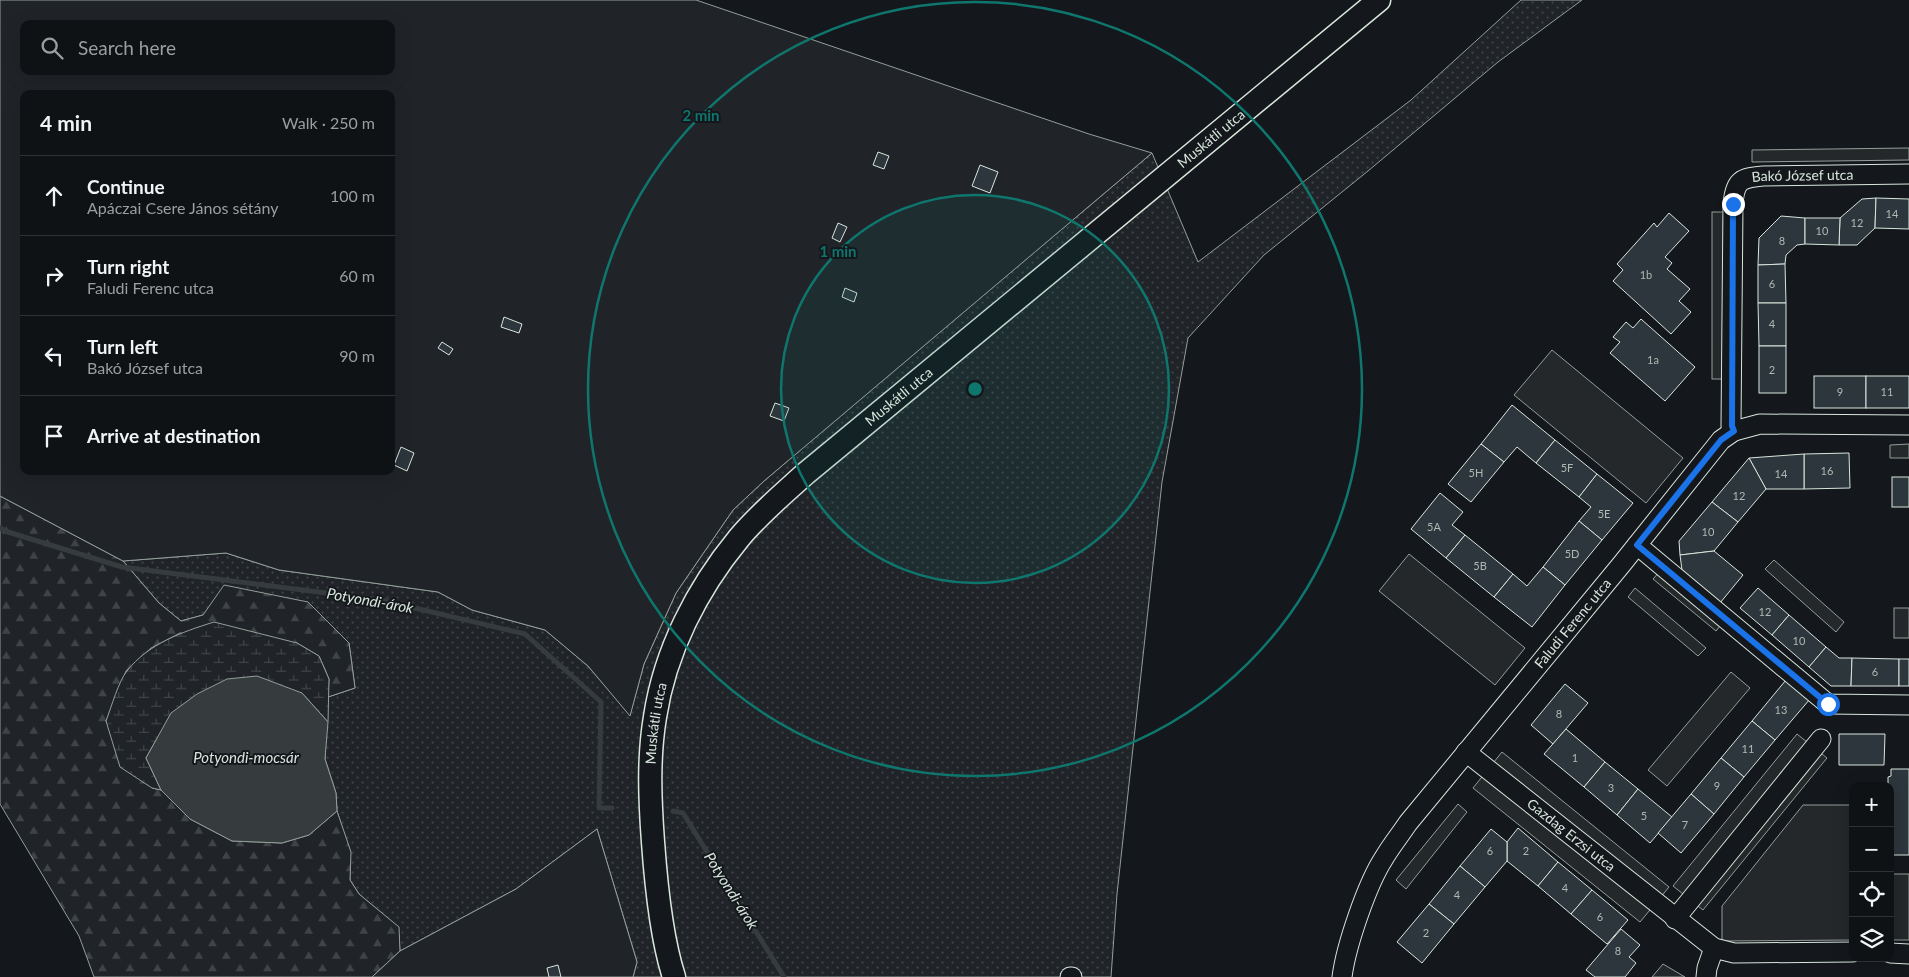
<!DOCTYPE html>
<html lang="en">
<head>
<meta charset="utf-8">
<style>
  :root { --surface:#0f1215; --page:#181b1e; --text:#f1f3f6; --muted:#9b9ea0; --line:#2f3234 }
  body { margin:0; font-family:Lato,sans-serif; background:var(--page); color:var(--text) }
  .controls { position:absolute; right:15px; bottom:15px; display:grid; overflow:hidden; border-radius:10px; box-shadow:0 5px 20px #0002 }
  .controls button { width:45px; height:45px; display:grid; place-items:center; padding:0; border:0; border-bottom:1px solid var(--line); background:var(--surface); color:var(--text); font:25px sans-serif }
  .stop { position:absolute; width:15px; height:15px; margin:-11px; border:4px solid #1a73e8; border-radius:50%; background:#fff }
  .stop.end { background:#1a73e8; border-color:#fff; box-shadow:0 1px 5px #0008 }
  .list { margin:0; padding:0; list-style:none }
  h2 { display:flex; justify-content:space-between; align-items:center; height:65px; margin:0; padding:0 20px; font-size:21px }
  h2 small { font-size:16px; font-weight:400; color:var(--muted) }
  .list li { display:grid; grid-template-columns:32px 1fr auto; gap:15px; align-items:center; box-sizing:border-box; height:80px; padding:0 20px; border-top:1px solid var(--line) }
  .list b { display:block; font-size:19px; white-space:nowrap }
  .list p { margin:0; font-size:16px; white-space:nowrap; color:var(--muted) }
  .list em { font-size:16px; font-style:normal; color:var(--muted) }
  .icon { flex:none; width:28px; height:28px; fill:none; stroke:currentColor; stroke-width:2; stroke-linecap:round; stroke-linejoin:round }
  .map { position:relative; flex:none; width:1909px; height:977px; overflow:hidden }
  .search { position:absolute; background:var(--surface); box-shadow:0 5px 20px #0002; left:20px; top:20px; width:375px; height:55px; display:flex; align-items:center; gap:12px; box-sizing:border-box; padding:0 18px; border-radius:10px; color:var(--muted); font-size:19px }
  .panel { position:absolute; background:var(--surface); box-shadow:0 5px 20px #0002; left:20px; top:90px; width:375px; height:385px; border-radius:10px }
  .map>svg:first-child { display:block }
</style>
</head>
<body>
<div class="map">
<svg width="1909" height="977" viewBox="0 0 1909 977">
  <defs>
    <pattern id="grass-dots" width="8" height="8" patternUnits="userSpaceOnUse" patternTransform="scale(1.25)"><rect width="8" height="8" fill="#202428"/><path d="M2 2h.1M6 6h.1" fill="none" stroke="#404447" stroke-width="1.8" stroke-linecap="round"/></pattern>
    <pattern id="forest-firs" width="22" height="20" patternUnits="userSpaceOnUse" patternTransform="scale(1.25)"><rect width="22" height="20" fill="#202428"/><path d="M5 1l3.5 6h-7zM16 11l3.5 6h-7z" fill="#404447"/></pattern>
    <pattern id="wetland-marsh" width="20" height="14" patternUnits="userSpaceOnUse" patternTransform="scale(1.25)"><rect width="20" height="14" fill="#202428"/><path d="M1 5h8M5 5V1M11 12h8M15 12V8" fill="none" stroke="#404447"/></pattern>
  </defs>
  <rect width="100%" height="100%" fill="#14181c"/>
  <!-- grass -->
  <polygon fill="url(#grass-dots)" stroke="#939e99" points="1521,0 1582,0 1498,62 1368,171 1264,255 1188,338 1162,482 1117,894 1111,977 633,977 637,962 597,829 516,889 400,951 398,927 359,894 350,880 350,852 337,811 336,793 325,759 328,697 355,688 349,643 203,615 181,621 159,603 123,561 226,553 279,570 438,592 472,610 545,630 588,666 630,715 644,664 676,593 733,510 764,481 1152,153 1198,262 1411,100"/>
  <!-- forest -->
  <polygon fill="url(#forest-firs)" stroke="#939e99" points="0,496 123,561 159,603 181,621 203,615 224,585 308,602 349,643 355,688 328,697 329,679 319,656 297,643 180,633 151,648 126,671 106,721 152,788 161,790 190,819 232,841 282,843 309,835 337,811 351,852 350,880 359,894 399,927 400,951 372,977 94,977 79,936 0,804"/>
  <!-- wetland -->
  <path fill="url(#wetland-marsh)" stroke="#939e99" d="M 214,622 L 297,643 L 319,656 L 329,679 L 328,722 L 302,693 L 156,740 L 146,758 L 161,790 L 152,788 L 120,767 L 106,721 C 111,708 119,680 127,671 C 148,644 182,632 214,622 Z"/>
  <!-- garden -->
  <g fill="#202428" stroke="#939e99" fill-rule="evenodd">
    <path d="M 0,0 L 696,0 L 1089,134 L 1152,153 L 764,481 L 733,510 L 676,593 L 644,664 L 630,716 L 588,666 L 545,630 L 472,610 L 438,592 L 279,570 L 226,553 L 123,561 L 0,496 ZM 24,24 L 391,24 L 391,71 L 24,71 ZM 24,94 L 391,94 L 391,471 L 24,471 Z"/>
    <polygon points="597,829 637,962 633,977 372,977 400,951 516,889"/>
  </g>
  <!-- parking -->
  <g fill="#24282b" stroke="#939e99">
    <polygon points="1909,148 1909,160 1752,162 1752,150"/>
    <rect x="1712" y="212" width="12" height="167"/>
    <polygon points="1552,350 1683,458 1646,503 1514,395"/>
    <polygon points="1909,444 1909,458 1890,458 1890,445"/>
    <polygon points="1409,554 1525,648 1495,685 1379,591"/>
    <polygon points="1774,560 1844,622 1836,632 1765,569"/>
    <polygon points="1662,569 1724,621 1716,631 1653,579"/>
    <polygon points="1635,588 1706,648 1698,656 1628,597"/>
    <rect x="1894" y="608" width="15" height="30"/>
    <polygon points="1731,672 1750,688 1667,786 1648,770"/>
    <polygon points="1797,734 1827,758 1703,910 1673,886"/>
    <polygon points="1502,752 1669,887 1640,922 1473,788"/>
    <polygon points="1458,804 1467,812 1406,889 1396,880"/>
    <polygon points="1803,805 1853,805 1853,940 1722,941 1722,906"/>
    <rect x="1890" y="874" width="19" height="66"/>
    <polygon points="1663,964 1685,977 1652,977"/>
  </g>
  <!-- water -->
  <polygon fill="#363b3e" stroke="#939e99" points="257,676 302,693 328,722 325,759 336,793 337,811 309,835 282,843 232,841 190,819 161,790 146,758 171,713 197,694 227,679"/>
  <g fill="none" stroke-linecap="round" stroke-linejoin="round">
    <!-- stream -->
    <g stroke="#363b3e" stroke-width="5">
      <polyline points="0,528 8,532 122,567 381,600 525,634 601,702 599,808 612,808"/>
      <polyline points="673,811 683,813 784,977"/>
    </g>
  </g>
  <!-- building -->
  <g fill="#2c363c" stroke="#d8e6dc">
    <polygon points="878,152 889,156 884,169 873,165"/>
    <polygon points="980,165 998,172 990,193 972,186"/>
    <polygon points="1876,198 1875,228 1857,245 1839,245 1840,218 1862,199"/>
    <polygon points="1876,198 1909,199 1909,229 1875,228"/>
    <polygon points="1669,213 1689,231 1665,257 1672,263 1667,269 1690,289 1679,301 1691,312 1671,334 1613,281 1623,270 1617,264 1654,223 1657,227"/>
    <polygon points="1781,216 1805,218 1805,244 1797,245 1786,255 1785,264 1758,265 1759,238"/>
    <polygon points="1805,218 1840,218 1839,245 1805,244"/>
    <polygon points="838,223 847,227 840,242 832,238"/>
    <polygon points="1785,264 1786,303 1758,303 1758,265"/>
    <polygon points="845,288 857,293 854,302 842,297"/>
    <polygon points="1758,303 1786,303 1786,346 1759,346"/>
    <polygon points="504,317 522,324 519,333 501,327"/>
    <polygon points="1641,319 1695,367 1665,401 1610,353 1620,342 1613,337 1626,322 1633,328"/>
    <polygon points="442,342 453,349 449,355 438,348"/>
    <rect x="1759" y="346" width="27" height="47"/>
    <rect x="1814" y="376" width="52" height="32"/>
    <rect x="1866" y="376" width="43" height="32"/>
    <polygon points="775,403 789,408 784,421 770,416"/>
    <polygon points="1512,405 1555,440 1536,463 1517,447 1504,462 1481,444"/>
    <polygon points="1555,440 1597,474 1579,497 1536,463"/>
    <polygon points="1481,444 1504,462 1471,502 1448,484"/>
    <polygon points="401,447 414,453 407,471 394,465"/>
    <polygon points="1849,453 1850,488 1804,489 1804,454"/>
    <polygon points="1804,454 1804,489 1766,489 1749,458"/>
    <polygon points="1749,458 1766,489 1738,522 1712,502"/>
    <polygon points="1597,474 1633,503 1602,540 1579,521 1591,507 1579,497"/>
    <rect x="1892" y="477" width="17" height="30"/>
    <polygon points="1440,493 1463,512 1452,525 1465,535 1446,558 1411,529"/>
    <polygon points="1712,502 1738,522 1714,551 1680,555 1679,541"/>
    <polygon points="1579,521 1602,540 1565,585 1543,567"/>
    <polygon points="1465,535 1513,574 1494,597 1446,558"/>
    <polygon points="1714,551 1743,575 1720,603 1682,570 1680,555"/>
    <polygon points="1543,567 1565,585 1532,627 1494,597 1513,574 1527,586"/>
    <polygon points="1758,588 1789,615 1772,635 1740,608"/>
    <polygon points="1789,615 1826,647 1809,667 1772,635"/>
    <polygon points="1826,647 1839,658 1852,658 1851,686 1831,686 1809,667"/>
    <polygon points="1852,658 1899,659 1899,686 1851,686"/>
    <rect x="1899" y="659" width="10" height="27"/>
    <polygon points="1786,680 1810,699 1775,740 1752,721"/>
    <polygon points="1565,684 1588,703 1553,744 1531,725"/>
    <polygon points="1752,721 1775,740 1744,777 1721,758"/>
    <polygon points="1566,729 1605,762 1584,787 1544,754"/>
    <polygon points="1839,734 1885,734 1884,765 1839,765"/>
    <polygon points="1721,758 1744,777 1714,814 1691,794"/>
    <polygon points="1605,762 1638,789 1617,815 1584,787"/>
    <polygon points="1891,769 1909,769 1909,855 1890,855 1890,786 1888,786 1888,777 1891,776"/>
    <polygon points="1638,789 1672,817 1650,843 1617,815"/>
    <polygon points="1691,794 1714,814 1681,853 1658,833"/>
    <polygon points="1518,828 1558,862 1538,886 1507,861 1507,842"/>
    <polygon points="1491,829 1507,842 1507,861 1485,887 1460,866"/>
    <polygon points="1558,862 1592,890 1571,914 1538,886"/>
    <polygon points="1460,866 1485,887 1454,924 1429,904"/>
    <polygon points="1592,890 1628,920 1607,944 1571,914"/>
    <polygon points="1429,904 1454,924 1422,963 1397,942"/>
    <polygon points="1621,929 1640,945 1629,957 1636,963 1625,977 1595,977 1586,970"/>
    <polygon points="558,965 561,977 549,977 547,968"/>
  </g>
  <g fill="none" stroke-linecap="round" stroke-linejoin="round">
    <defs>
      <g id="minor">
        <path id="s1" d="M 1734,431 L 1731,426 L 1733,204 C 1735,180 1741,178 1763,176 L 1909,174"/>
        <polyline points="1637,545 1828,704 1909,705"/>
        <path id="s2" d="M 1466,752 L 1714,948 L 1734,953 L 1853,952"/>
        <polyline points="1675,919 1821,739"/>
        <polyline points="1890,953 1909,954"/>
        <polyline points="1070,977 1072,977"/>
        <path id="s3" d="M 1342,977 C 1346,946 1367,884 1384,858 C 1391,846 1400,835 1408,823 L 1621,565 L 1721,440 L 1734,431 L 1760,424 L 1909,425"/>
        <polyline points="1706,977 1707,968 1714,948"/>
      </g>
      <g id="major">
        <path id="s4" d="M 674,977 C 661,937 656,884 653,842 C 650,801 648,759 655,717 C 665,651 697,589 739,538 C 759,514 783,494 805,474 L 1379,0"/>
      </g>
    </defs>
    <!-- minor casing -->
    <use href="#minor" stroke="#d8e6dc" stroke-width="21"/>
    <!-- major casing -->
    <use href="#major" stroke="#d8e6dc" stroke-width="25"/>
    <!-- minor -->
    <use href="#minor" stroke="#14181c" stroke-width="19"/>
    <!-- major -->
    <use href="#major" stroke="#14181c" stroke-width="22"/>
  </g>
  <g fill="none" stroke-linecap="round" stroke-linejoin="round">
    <!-- route -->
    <polyline stroke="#1a73e8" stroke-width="6" points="1733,204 1732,426 1734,431 1721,440 1637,545 1828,704"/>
  </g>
  <!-- distance rings -->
  <circle cx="975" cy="389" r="194" fill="#0f766e" fill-opacity=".12"/>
  <g fill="none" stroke="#0f766e" stroke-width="2.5">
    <circle cx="975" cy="389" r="194"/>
    <circle cx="975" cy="389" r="387"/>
  </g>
  <g text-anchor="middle" stroke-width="4" stroke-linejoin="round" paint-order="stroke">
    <!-- number labels -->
    <g font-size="11" fill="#adbab4">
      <text x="1892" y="218">14</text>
      <text x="1857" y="227">12</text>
      <text x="1822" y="235">10</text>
      <text x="1782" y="245">8</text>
      <text x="1646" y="279">1b</text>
      <text x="1772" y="288">6</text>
      <text x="1772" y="328">4</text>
      <text x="1653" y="364">1a</text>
      <text x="1772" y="374">2</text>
      <text x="1840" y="396">9</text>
      <text x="1887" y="396">11</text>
      <text x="1567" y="472">5F</text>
      <text x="1827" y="475">16</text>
      <text x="1476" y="477">5H</text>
      <text x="1781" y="478">14</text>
      <text x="1739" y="500">12</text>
      <text x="1604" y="518">5E</text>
      <text x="1434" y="531">5A</text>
      <text x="1708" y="536">10</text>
      <text x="1572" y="558">5D</text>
      <text x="1480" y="570">5B</text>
      <text x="1765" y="616">12</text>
      <text x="1799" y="645">10</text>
      <text x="1875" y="676">6</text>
      <text x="1781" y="714">13</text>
      <text x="1559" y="718">8</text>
      <text x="1748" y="753">11</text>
      <text x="1575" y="762">1</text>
      <text x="1717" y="790">9</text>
      <text x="1611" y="792">3</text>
      <text x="1644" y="820">5</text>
      <text x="1685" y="829">7</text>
      <text x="1490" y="855">6</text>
      <text x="1526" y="855">2</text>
      <text x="1565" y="892">4</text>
      <text x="1457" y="899">4</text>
      <text x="1600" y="921">6</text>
      <text x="1426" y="937">2</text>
      <text x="1618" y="955">8</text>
    </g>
    <!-- street labels -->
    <g font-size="14" fill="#d8e6dc" stroke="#14181c">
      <text dy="5" stroke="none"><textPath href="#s4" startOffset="1081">Muskátli utca</textPath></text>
      <text dy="5" stroke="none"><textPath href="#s1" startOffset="315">Bakó József utca</textPath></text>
      <text dy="5" stroke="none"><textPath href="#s4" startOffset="676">Muskátli utca</textPath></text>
      <text dy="5" stroke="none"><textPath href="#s3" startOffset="428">Faludi Ferenc utca</textPath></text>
      <text dy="5" stroke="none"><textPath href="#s4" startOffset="256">Muskátli utca</textPath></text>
      <text dy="5" stroke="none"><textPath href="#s2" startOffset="134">Gazdag Erzsi utca</textPath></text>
    </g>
    <!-- water labels -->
    <g font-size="15" font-style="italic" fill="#d8e6dc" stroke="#14181c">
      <text transform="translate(370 601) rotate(10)" y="5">Potyondi-árok</text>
      <text x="246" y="763">Potyondi-mocsár</text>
      <text transform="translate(731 891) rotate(58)" y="5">Potyondi-árok</text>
    </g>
  </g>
  <circle cx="975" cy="389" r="8" fill="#0f766e" stroke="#14181c" stroke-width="2.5"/>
  <g font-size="15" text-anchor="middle" font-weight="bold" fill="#0f766e" stroke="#14181c" stroke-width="4" stroke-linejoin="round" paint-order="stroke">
    <text x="701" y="121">2 min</text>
    <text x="838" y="257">1 min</text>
  </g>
</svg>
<div class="controls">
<button>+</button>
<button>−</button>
<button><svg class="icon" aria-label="locate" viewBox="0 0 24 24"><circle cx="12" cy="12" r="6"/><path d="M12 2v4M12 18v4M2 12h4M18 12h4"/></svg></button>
<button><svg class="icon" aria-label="layers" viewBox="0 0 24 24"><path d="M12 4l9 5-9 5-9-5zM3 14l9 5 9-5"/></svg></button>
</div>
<div class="stop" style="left:1828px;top:704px"></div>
<div class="stop end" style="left:1733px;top:204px"></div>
<div class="search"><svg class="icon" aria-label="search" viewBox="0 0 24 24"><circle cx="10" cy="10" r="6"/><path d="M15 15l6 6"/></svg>Search here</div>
<section class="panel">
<h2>4 min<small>Walk · 250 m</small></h2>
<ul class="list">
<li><svg class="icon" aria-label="ahead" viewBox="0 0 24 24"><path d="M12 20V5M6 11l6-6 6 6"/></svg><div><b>Continue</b><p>Apáczai Csere János sétány</p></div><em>100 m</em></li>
<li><svg class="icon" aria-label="right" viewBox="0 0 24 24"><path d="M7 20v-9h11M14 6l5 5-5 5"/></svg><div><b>Turn right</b><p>Faludi Ferenc utca</p></div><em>60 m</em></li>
<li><svg class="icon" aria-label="left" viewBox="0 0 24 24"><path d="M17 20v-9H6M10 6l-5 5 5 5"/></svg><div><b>Turn left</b><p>Bakó József utca</p></div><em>90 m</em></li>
<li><svg class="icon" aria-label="arrive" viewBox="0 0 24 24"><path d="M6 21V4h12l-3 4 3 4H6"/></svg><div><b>Arrive at destination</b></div></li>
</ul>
</section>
</div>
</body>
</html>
